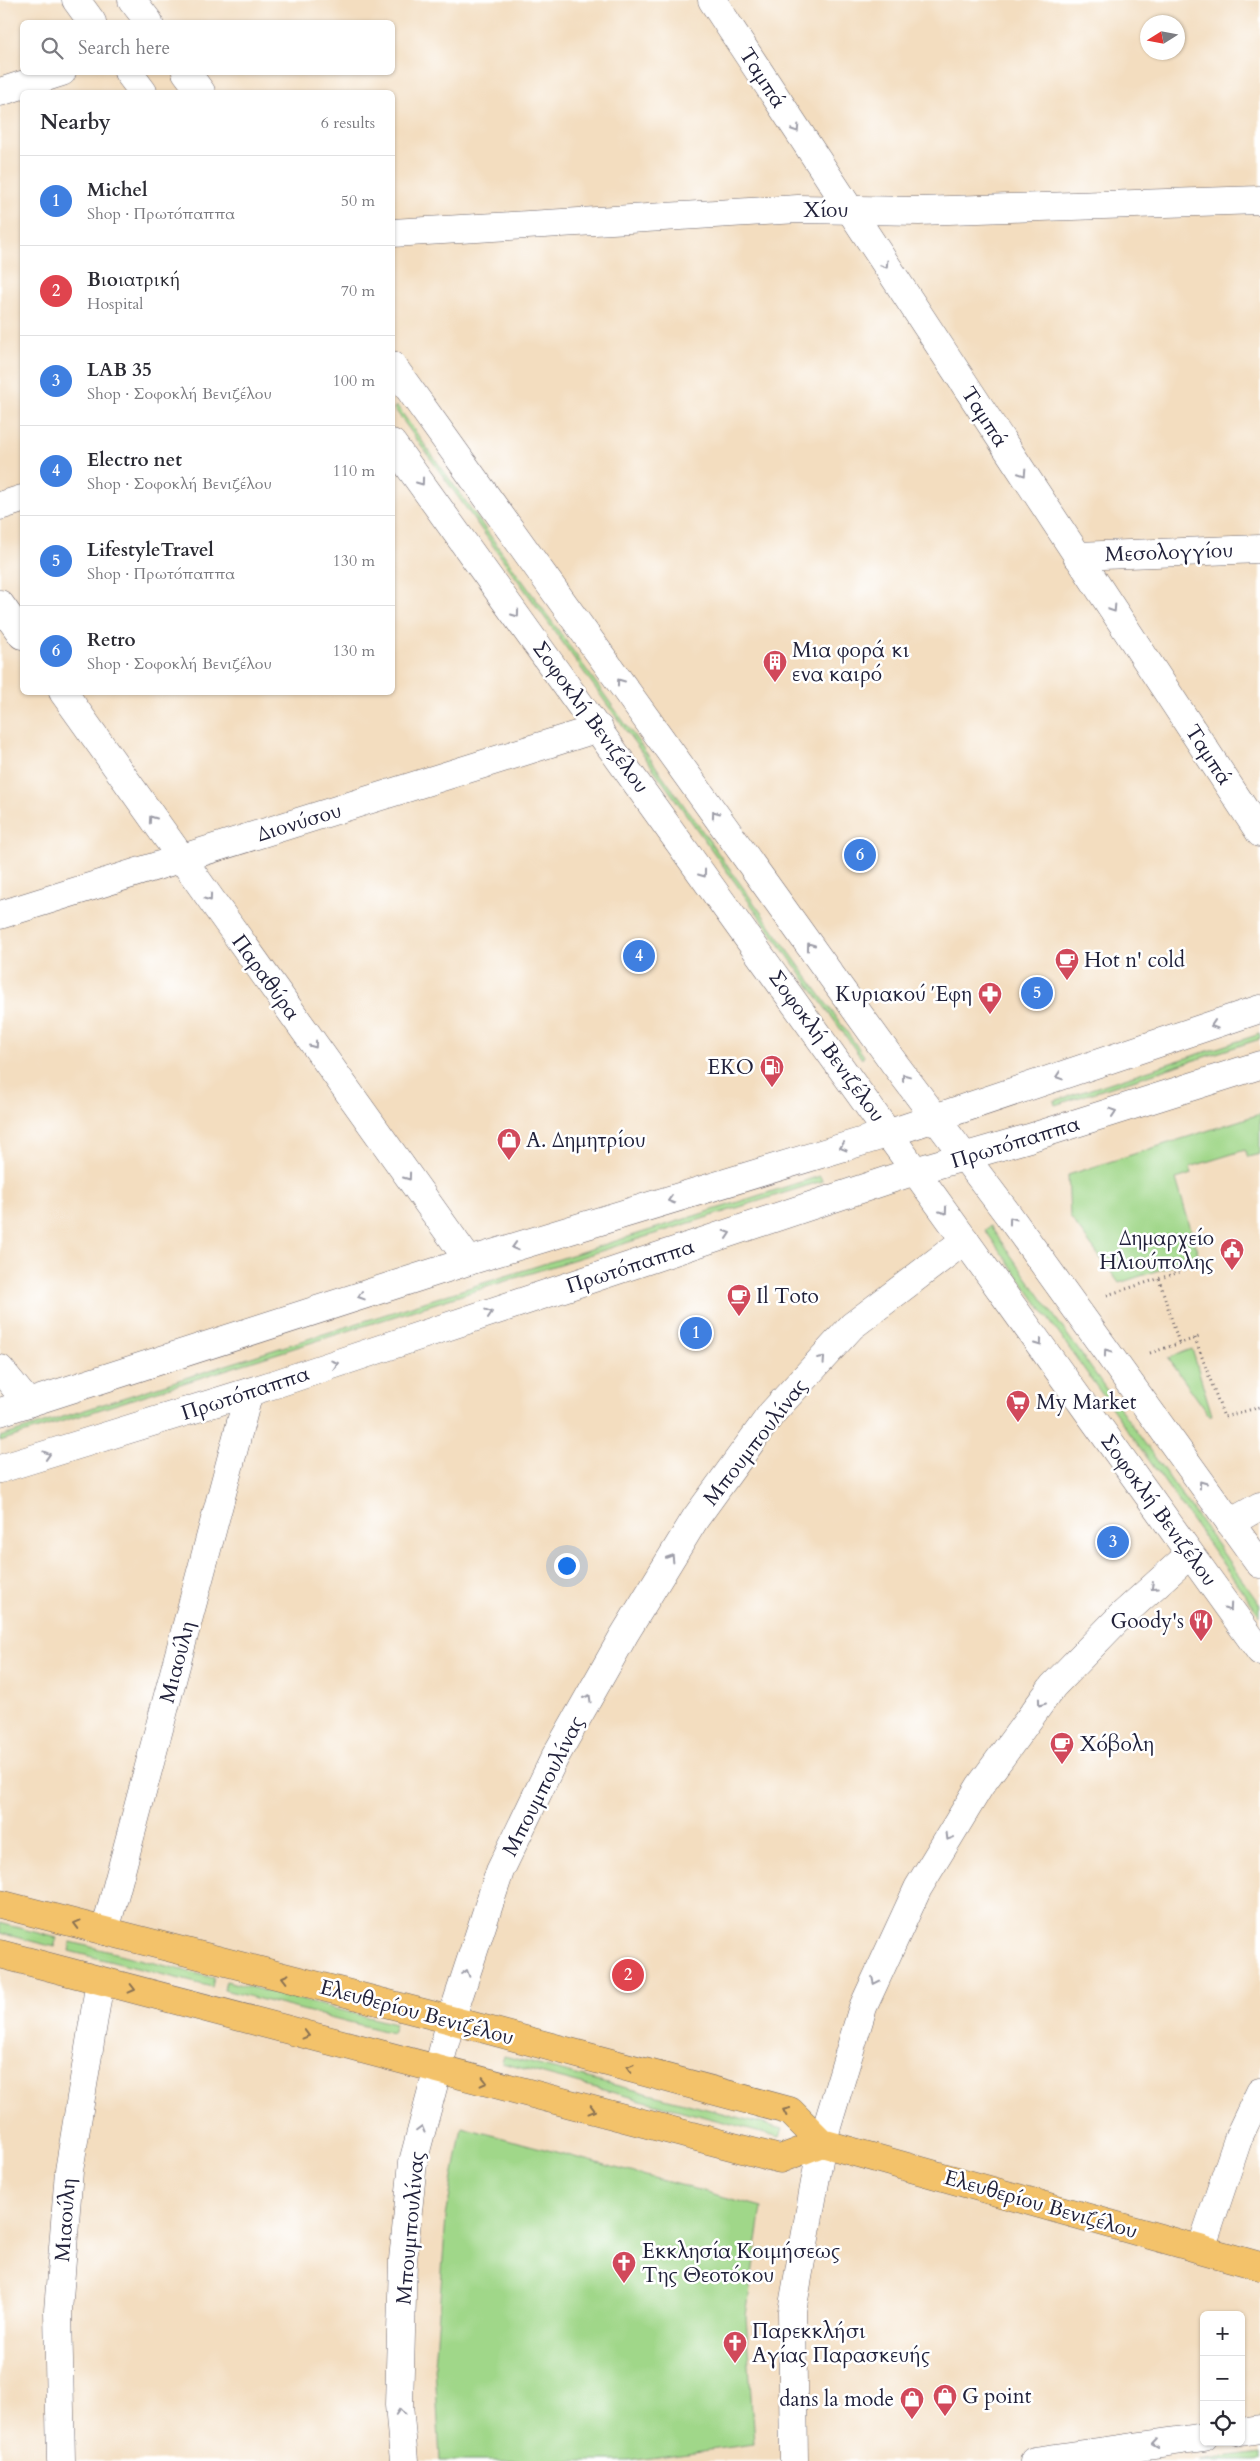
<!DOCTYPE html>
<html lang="en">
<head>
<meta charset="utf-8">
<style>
  :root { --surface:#fff; --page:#f2f2f3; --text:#2b2b33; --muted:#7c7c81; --line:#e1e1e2; --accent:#2563eb }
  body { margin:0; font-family:Cardo,serif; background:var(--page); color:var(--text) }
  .controls { position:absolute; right:15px; bottom:15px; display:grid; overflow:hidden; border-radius:8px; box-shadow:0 1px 4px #0004 }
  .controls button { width:45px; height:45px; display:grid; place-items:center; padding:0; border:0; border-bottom:1px solid var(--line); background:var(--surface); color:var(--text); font:25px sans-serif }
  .compass { position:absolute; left:1140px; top:15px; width:45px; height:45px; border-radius:50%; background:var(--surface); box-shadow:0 1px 4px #0004; rotate:259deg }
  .you { position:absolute; left:566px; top:1565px; width:18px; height:18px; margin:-12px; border:4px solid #fff; border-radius:50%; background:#1a73e8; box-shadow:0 0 0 8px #1a73e833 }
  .badge { display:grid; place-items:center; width:32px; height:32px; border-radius:50%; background:var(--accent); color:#fff; font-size:16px; font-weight:700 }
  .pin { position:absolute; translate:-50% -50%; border:2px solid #fff; box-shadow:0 1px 5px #0006 }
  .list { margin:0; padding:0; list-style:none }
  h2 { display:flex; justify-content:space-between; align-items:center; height:65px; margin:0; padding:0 20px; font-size:21px }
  h2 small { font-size:16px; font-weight:400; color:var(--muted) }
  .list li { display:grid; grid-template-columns:32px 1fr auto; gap:15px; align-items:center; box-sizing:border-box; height:90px; padding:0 20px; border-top:1px solid var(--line) }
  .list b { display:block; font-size:19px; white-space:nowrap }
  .list p { margin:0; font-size:16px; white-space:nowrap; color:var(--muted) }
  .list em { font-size:16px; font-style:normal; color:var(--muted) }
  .icon { flex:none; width:28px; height:28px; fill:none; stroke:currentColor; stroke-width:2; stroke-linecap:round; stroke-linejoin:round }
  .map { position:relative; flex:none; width:1260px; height:2461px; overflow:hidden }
  .search { position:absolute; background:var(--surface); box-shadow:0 1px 4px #0004; left:20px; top:20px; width:375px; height:55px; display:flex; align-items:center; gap:12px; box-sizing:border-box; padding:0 18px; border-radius:8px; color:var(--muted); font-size:19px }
  .panel { position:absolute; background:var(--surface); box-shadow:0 1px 4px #0004; left:20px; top:90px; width:375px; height:605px; border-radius:8px }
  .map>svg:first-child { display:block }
</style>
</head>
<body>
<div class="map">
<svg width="1260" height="2461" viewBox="0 0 1260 2461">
  <rect width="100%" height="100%" fill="#fff"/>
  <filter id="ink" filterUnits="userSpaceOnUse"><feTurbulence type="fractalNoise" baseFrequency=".02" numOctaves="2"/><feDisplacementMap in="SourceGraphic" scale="10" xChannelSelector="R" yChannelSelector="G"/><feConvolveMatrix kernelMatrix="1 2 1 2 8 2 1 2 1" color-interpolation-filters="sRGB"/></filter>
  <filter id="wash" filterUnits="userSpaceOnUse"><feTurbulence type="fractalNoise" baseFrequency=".0096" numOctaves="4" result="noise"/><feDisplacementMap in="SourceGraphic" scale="20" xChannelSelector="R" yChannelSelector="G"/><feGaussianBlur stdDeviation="1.12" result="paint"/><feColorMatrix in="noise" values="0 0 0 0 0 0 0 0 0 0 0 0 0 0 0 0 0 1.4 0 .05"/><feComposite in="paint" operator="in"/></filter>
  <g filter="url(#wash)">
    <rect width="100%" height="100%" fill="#f3ddbf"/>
    <!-- green -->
    <g fill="#a0d789" stroke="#617c62">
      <polygon points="397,406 864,1056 862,1059 394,408"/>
      <polygon points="1260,1034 1260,1039 1055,1105 1054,1101"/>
      <polygon points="1260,1114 1260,1154 1248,1157 1245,1150 1190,1167 1192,1174 1176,1179 1199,1257 1119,1283 1070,1217 1068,1175"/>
      <polygon points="820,1176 822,1181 0,1441 0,1437"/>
      <polygon points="990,1226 1260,1605 1260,1616 985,1230"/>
      <polygon points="1192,1349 1212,1415 1209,1415 1168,1358"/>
      <polygon points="0,1923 57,1938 54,1947 0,1933"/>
      <polygon points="71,1942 214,1978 212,1987 69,1951"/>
      <polygon points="226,1981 395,2024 392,2033 224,1990"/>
      <polygon points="504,2056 783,2129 780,2137 502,2063"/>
      <polygon points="462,2127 762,2207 746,2316 754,2444 628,2461 440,2461 435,2366 446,2217"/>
      <polygon points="1260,2453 1260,2460 1254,2461 1200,2461"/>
    </g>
  </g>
  <g filter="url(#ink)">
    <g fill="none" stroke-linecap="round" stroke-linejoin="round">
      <defs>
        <g id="minor">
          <polyline points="712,0 1260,833"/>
          <polyline points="0,92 62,72"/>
          <polyline points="392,233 798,209 919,211 1260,200"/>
          <polyline points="0,506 22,499"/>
          <polyline points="1077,556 1260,549"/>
          <polyline points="0,604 22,635"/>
          <polyline points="63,692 469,1261"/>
          <polyline points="0,915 599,728"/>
          <polyline points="0,1369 28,1403"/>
          <polyline points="1230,1523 1260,1506"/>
          <polyline points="105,1931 249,1392"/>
          <polyline points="1201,2249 1239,2136 1260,2092"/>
          <polyline points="61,2461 58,2311 69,2171 100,1981"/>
          <polyline points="404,2461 399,2405 403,2260 413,2162 451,2020 500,1871 555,1757 624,1635 695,1519 772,1413 852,1326 965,1240"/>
          <polyline points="794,2461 792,2311 822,2143 863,2007 918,1888 980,1786 1053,1686 1120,1617 1190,1554"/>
        </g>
        <g id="tertiary">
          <polyline points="76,0 92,22"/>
          <polyline points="132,0 149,22"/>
          <polyline points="128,72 143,92"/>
          <polyline points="186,72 201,92"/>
          <polyline points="392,365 894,1063 1007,1213 1260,1564"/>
          <polyline points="392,443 1260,1651"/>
          <polyline points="0,1412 469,1261 890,1133 1260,1009"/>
          <polyline points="0,1469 275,1384 915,1171 1029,1138 1260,1065"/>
          <polyline points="1241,2432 1260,2429"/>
          <polyline points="1034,2461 1204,2437"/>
        </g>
        <g id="primary">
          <polyline points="0,1904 451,2020 790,2111 822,2143 1260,2266"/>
          <polyline points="0,1954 780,2159 822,2143"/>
        </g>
      </defs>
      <!-- minor casing -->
      <use href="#minor" stroke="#6b6369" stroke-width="29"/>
      <!-- tertiary casing -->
      <use href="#tertiary" stroke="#6b6369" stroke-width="29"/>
      <!-- primary casing -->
      <use href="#primary" stroke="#6b6369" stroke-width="29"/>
      <!-- path -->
      <g stroke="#6b6369" stroke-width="3" stroke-dasharray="1 4" stroke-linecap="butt">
        <polyline points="1159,1279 1179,1343"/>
        <polyline points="1107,1295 1202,1265"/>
        <polyline points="1195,1338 1224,1417 1260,1407"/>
        <polyline points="1150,1353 1199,1337"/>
      </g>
      <!-- minor -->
      <use href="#minor" stroke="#fff" stroke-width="28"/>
      <!-- tertiary -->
      <use href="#tertiary" stroke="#fff" stroke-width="28"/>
      <!-- primary -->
      <use href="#primary" stroke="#f3c26a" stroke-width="28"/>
    </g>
    <!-- one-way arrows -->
    <defs><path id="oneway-chevron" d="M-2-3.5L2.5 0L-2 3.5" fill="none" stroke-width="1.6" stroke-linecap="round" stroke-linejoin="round" transform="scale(1.25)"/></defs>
    <g stroke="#9c9ca7">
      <use href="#oneway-chevron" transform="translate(796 129) rotate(57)"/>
      <use href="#oneway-chevron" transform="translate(885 265) rotate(57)"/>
      <use href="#oneway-chevron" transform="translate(1023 473) rotate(57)"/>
      <use href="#oneway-chevron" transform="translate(421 482) rotate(54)"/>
      <use href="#oneway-chevron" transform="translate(1113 609) rotate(57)"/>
      <use href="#oneway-chevron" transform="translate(516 614) rotate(54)"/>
      <use href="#oneway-chevron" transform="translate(620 682) rotate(-126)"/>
      <use href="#oneway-chevron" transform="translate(715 814) rotate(-126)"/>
      <use href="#oneway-chevron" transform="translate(152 819) rotate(-125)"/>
      <use href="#oneway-chevron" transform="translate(703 874) rotate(54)"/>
      <use href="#oneway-chevron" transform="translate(209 898) rotate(54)"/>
      <use href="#oneway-chevron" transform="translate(810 946) rotate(-126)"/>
      <use href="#oneway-chevron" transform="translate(1214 1025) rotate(162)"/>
      <use href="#oneway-chevron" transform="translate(314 1045) rotate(54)"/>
      <use href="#oneway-chevron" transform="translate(1059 1076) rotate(162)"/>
      <use href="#oneway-chevron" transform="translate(905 1077) rotate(-127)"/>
      <use href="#oneway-chevron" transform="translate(1113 1112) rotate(-18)"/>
      <use href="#oneway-chevron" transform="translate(843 1147) rotate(163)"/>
      <use href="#oneway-chevron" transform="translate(408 1177) rotate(54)"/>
      <use href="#oneway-chevron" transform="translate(671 1200) rotate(163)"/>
      <use href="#oneway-chevron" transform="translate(944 1211) rotate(54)"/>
      <use href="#oneway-chevron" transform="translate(1012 1220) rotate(-126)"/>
      <use href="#oneway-chevron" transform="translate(727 1234) rotate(-18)"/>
      <use href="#oneway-chevron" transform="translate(515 1247) rotate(163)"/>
      <use href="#oneway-chevron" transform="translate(361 1296) rotate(162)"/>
      <use href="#oneway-chevron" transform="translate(489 1313) rotate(-18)"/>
      <use href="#oneway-chevron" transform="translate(1039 1343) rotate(54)"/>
      <use href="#oneway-chevron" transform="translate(1107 1352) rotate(-126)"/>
      <use href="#oneway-chevron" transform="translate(822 1359) rotate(-48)"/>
      <use href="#oneway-chevron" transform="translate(335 1364) rotate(-18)"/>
      <use href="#oneway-chevron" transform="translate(47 1455) rotate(-17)"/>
      <use href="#oneway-chevron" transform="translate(1202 1484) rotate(-126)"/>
      <use href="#oneway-chevron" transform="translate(671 1558) rotate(-58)"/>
      <use href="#oneway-chevron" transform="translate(1154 1587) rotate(138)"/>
      <use href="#oneway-chevron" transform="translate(1229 1608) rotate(55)"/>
      <use href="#oneway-chevron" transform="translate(588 1698) rotate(-60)"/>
      <use href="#oneway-chevron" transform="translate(1041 1703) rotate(126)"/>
      <use href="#oneway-chevron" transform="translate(949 1837) rotate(121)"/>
      <use href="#oneway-chevron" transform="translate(466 1973) rotate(-72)"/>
      <use href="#oneway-chevron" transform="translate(875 1981) rotate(115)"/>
      <use href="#oneway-chevron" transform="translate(421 2129) rotate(-75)"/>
      <use href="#oneway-chevron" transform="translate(400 2412) rotate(-94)"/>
      <use href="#oneway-chevron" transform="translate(1155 2444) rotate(172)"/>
    </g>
    <g stroke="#8a7252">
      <use href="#oneway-chevron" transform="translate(77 1924) rotate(-165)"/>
      <use href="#oneway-chevron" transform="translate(285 1978) rotate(-166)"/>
      <use href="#oneway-chevron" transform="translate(132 1989) rotate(14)"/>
      <use href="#oneway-chevron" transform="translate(306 2035) rotate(15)"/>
      <use href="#oneway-chevron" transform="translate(630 2068) rotate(-165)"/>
      <use href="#oneway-chevron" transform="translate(484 2082) rotate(14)"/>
      <use href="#oneway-chevron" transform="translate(592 2110) rotate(15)"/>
      <use href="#oneway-chevron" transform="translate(786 2111) rotate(-155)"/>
    </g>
  </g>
  <!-- icons -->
  <defs>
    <symbol id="building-pin" viewBox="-11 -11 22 30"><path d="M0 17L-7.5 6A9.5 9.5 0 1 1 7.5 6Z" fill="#d1495b" stroke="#fff"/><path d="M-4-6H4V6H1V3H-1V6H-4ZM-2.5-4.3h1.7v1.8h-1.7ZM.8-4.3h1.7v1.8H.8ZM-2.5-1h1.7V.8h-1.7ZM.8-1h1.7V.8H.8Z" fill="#fff"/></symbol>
    <symbol id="cafe-pin" viewBox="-11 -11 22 30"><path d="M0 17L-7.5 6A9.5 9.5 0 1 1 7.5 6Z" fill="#d1495b" stroke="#fff"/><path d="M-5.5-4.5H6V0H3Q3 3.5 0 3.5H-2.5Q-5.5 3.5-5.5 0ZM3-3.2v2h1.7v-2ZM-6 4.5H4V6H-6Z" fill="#fff"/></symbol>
    <symbol id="pharmacy-pin" viewBox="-11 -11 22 30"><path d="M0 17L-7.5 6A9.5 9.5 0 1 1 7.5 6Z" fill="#d1495b" stroke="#fff"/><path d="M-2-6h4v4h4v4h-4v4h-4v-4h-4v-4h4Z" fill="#fff"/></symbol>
    <symbol id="fuel-pin" viewBox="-11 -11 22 30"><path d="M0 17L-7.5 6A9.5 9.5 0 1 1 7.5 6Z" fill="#d1495b" stroke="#fff"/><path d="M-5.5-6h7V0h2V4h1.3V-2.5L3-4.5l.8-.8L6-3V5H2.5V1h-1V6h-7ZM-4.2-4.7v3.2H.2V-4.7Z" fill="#fff"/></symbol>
    <symbol id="shop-pin" viewBox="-11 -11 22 30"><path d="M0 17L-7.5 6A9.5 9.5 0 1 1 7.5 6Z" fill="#d1495b" stroke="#fff"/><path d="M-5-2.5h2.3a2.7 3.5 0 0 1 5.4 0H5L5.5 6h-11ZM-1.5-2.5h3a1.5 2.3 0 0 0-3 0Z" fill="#fff"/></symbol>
    <symbol id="civic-pin" viewBox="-11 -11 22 30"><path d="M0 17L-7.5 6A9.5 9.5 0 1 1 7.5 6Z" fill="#d1495b" stroke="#fff"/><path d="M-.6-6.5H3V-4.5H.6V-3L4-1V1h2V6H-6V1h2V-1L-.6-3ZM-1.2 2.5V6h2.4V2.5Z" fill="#fff"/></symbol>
    <symbol id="supermarket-pin" viewBox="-11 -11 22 30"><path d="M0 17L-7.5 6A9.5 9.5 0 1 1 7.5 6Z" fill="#d1495b" stroke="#fff"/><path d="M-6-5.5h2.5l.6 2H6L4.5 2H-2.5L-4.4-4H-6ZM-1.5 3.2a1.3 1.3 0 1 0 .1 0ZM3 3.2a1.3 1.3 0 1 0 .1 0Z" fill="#fff"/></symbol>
    <symbol id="restaurant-pin" viewBox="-11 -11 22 30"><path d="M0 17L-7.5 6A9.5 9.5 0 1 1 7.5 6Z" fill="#d1495b" stroke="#fff"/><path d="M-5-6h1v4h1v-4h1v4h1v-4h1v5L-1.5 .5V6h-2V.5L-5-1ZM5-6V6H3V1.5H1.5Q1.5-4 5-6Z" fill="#fff"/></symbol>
    <symbol id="church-pin" viewBox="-11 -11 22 30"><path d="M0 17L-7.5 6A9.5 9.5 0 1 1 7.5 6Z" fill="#d1495b" stroke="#fff"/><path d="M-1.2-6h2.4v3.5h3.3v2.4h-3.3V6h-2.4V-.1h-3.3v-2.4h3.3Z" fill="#fff"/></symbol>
  </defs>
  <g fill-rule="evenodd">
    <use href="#building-pin" x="761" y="648" width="28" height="38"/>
    <use href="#cafe-pin" x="1053" y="946" width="28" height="38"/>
    <use href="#pharmacy-pin" x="976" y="980" width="28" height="38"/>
    <use href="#fuel-pin" x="758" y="1053" width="28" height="38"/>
    <use href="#shop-pin" x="495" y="1126" width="28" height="38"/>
    <use href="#civic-pin" x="1218" y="1236" width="28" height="38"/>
    <use href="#cafe-pin" x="725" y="1282" width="28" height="38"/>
    <use href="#supermarket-pin" x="1004" y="1388" width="28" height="38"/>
    <use href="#restaurant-pin" x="1187" y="1607" width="28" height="38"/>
    <use href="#cafe-pin" x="1048" y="1730" width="28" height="38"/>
    <use href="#church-pin" x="610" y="2249" width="28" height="38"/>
    <use href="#church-pin" x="721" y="2329" width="28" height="38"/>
    <use href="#shop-pin" x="931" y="2382" width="28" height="38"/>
    <use href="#shop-pin" x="898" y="2385" width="28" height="38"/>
  </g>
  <g text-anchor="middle" stroke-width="5" stroke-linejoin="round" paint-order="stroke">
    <!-- street labels -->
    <g font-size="21" fill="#22223b" stroke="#fff">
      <text transform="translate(763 78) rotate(57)" y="7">Ταμπά</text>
      <text x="826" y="217">Χίου</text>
      <text transform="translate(985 417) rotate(57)" y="7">Ταμπά</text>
      <text transform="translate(1169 552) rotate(-2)" y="7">Μεσολογγίου</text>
      <text transform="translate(591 717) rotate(54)" y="7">Σοφοκλή Βενιζέλου</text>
      <text transform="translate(1209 755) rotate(57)" y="7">Ταμπά</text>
      <text transform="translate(299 822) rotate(-17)" y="7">Διονύσου</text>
      <text transform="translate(266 977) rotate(54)" y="7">Παραθύρα</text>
      <text transform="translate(827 1046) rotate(54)" y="7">Σοφοκλή Βενιζέλου</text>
      <text transform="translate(1015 1142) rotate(-17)" y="7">Πρωτόπαππα</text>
      <text transform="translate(630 1266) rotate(-18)" y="7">Πρωτόπαππα</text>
      <text transform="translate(245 1393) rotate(-18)" y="7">Πρωτόπαππα</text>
      <text transform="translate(755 1442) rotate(-52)" y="7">Μπουμπουλίνας</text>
      <text transform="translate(1159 1510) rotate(54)" y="7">Σοφοκλή Βενιζέλου</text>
      <text transform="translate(177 1662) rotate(-75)" y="7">Μιαούλη</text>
      <text transform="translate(543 1786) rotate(-63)" y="7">Μπουμπουλίνας</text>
      <text transform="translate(417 2012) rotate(15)" y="7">Ελευθερίου Βενιζέλου</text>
      <text transform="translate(1041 2204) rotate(16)" y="7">Ελευθερίου Βενιζέλου</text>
      <text transform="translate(65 2220) rotate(-86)" y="7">Μιαούλη</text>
      <text transform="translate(410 2228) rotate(-85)" y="7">Μπουμπουλίνας</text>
    </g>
    <!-- poi labels -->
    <g font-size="21" fill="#22223b" stroke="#fff" text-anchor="start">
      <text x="792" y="657">Μια φορά κι<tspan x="792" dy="24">ενα καιρό</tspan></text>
      <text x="1084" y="967">Hot n' cold</text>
      <text x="972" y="1001" text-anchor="end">Κυριακού Έφη</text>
      <text x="754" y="1074" text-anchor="end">ΕΚΟ</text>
      <text x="526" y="1147">Α. Δημητρίου</text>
      <text x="1214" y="1245" text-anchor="end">Δημαρχείο<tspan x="1214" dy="24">Ηλιούπολης</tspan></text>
      <text x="756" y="1303">Il Toto</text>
      <text x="1036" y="1409">My Market</text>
      <text x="1184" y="1628" text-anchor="end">Goody's</text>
      <text x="1080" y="1751">Χόβολη</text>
      <text x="642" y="2258">Εκκλησία Κοιμήσεως<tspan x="642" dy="24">Της Θεοτόκου</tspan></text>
      <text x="752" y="2338">Παρεκκλήσι<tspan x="752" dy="24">Αγίας Παρασκευής</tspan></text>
      <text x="962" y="2403">G point</text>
      <text x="894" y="2406" text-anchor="end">dans la mode</text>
    </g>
  </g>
</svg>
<div class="controls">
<button>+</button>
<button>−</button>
<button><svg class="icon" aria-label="locate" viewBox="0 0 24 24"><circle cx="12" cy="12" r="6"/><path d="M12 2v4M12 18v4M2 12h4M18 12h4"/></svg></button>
</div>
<svg class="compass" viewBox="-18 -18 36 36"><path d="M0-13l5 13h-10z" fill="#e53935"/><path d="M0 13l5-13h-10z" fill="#7c7c81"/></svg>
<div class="you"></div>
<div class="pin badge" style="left:696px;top:1333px;background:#3f7fe0">1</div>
<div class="pin badge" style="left:628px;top:1975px;background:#e0444e">2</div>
<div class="pin badge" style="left:1113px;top:1542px;background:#3f7fe0">3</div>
<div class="pin badge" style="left:639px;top:956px;background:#3f7fe0">4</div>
<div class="pin badge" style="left:1037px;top:993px;background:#3f7fe0">5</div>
<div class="pin badge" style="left:860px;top:855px;background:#3f7fe0">6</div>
<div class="search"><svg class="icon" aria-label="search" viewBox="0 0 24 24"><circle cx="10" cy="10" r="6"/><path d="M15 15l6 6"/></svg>Search here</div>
<section class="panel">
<h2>Nearby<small>6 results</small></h2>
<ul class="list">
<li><span class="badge" style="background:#3f7fe0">1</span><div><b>Michel</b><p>Shop · Πρωτόπαππα</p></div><em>50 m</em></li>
<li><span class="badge" style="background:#e0444e">2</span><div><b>Βιοιατρική</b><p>Hospital</p></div><em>70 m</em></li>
<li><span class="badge" style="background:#3f7fe0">3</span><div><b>LAB 35</b><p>Shop · Σοφοκλή Βενιζέλου</p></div><em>100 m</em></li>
<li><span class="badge" style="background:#3f7fe0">4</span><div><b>Electro net</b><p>Shop · Σοφοκλή Βενιζέλου</p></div><em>110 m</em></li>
<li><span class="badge" style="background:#3f7fe0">5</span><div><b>LifestyleTravel</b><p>Shop · Πρωτόπαππα</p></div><em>130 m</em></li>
<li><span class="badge" style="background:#3f7fe0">6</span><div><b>Retro</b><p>Shop · Σοφοκλή Βενιζέλου</p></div><em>130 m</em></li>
</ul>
</section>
</div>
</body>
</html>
